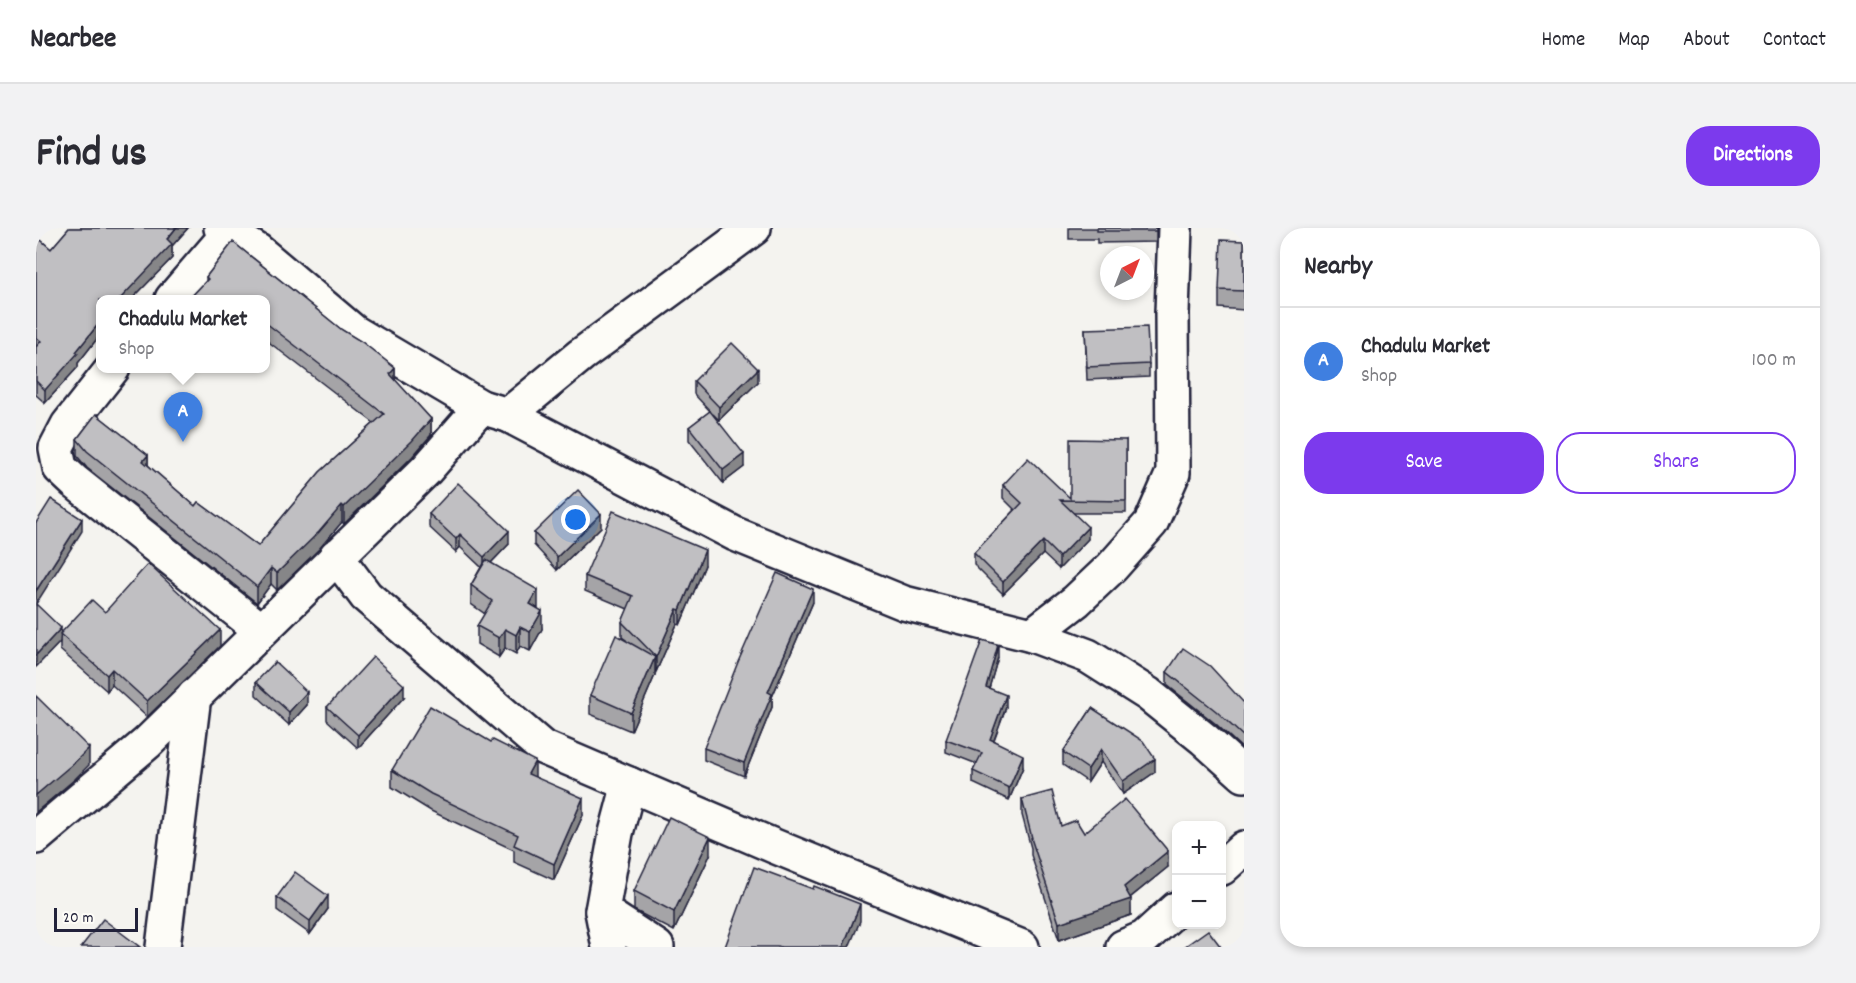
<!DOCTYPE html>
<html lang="en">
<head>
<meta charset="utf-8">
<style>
  :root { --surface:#fff; --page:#f2f2f3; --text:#2b2b33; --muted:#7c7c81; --line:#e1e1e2; --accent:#7c3aed }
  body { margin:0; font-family:Dekko,sans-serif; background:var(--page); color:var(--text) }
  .controls { position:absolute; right:18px; bottom:18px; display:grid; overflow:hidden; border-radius:12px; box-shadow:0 3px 9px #0003 }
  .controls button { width:54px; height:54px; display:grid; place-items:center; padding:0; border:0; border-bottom:2px solid var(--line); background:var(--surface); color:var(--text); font:30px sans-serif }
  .compass { position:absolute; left:1064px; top:18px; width:54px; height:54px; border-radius:50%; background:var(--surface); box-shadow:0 3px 9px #0003; rotate:42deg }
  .scale { position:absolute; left:18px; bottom:15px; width:84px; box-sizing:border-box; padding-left:6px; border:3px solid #22223b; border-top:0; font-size:16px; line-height:21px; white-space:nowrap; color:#22223b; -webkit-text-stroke:4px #fdfcf7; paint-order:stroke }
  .you { position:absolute; left:540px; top:292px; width:21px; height:21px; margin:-15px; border:4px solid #fff; border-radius:50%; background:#1a73e8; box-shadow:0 0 0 9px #1a73e833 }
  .badge { display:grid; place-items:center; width:39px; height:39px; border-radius:50%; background:var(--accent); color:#fff; font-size:20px; font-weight:700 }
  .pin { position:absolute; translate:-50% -50px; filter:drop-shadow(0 2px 3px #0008) }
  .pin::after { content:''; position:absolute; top:32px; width:21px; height:18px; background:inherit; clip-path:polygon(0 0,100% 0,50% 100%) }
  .popup { position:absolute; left:60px; top:67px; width:174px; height:78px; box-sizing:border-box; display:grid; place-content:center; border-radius:12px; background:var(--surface); filter:drop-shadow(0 2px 4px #0005); font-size:20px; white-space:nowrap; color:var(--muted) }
  .popup b { font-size:22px; color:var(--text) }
  .popup::after { content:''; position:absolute; left:50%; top:100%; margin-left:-12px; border:12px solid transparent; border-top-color:var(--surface) }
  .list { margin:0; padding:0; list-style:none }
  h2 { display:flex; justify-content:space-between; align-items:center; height:78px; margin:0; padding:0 24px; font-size:26px }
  h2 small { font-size:20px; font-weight:400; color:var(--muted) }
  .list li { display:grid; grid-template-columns:39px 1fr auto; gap:18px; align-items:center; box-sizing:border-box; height:108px; padding:0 24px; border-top:2px solid var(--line) }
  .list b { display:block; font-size:22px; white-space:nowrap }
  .list p { margin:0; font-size:20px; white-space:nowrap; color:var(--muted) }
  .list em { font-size:20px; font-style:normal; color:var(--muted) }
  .actions { display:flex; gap:12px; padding:18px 24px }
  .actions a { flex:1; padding:14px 0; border:2px solid var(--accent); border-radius:24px; text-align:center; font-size:21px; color:var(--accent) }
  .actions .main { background:var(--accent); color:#fff }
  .map { position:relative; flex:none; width:1208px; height:719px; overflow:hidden; border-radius:24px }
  header { display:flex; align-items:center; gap:36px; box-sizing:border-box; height:84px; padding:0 30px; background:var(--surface); border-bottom:2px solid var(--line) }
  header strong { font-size:28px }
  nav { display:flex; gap:33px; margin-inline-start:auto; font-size:21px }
  .intro { display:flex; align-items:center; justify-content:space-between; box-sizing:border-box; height:144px; padding:0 36px }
  h1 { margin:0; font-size:42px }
  .button { padding:15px 27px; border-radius:24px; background:var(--accent); color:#fff; font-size:21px; font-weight:700 }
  main { display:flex; gap:36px; padding:0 36px }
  aside { flex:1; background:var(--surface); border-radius:24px; box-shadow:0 3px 9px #0003 }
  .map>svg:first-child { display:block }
</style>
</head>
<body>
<header>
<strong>Nearbee</strong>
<nav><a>Home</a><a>Map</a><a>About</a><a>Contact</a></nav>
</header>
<div class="intro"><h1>Find us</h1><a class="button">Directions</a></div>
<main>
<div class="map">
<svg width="1208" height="719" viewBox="0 0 1208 719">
  <rect width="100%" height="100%" fill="#f4f3ef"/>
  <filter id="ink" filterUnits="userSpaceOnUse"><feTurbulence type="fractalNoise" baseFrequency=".0167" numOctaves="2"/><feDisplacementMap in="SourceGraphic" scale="12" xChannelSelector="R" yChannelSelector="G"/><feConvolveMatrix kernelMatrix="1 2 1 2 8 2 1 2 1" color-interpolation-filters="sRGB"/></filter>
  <g filter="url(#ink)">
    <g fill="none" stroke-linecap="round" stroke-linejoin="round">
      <defs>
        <g id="minor">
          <polyline points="185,0 222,23 318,104 445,179 472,187 699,306 868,375 996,407 1052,428 1112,466 1168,511 1208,547"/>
          <polyline points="136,71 192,6"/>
          <polyline points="77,140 32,197 20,220 24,240 39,254 225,402"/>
          <polyline points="472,187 545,127 718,0"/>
          <polyline points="300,328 330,368 506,519 738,618 986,719"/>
          <polyline points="996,407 1040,373 1076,339 1115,295 1137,245 1136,85 1139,0"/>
          <polyline points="0,609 111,515 390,242 445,179"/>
          <polyline points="1186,640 1208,620"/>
          <polyline points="566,683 621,719"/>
          <polyline points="127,719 158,468"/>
          <polyline points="573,719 566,683 580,605 593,556"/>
          <polyline points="1087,719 1108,710 1140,681"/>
        </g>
      </defs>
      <!-- minor casing -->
      <use href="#minor" stroke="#22223b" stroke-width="38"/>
      <!-- minor -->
      <use href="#minor" stroke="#fdfcf7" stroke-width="33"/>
    </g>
    <!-- wall -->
    <g fill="#a5a4a7" stroke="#22223b" stroke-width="1.5">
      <polygon points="33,0 152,0 136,18 136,30 95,72 64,72 64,107 42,135 42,139 9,175 0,167 0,8 15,21"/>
      <polygon points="1033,0 1120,0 1120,14 1061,15 1061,11 1033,11"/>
      <polygon points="1208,13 1208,82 1183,80 1183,62"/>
      <polygon points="197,14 306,102 326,114 359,140 359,152 395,191 395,207 376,229 308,296 306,294 283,321 241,362 235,356 221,375 51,240 41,228 41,211 60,186 112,227 112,237 159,278 162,274 222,318 284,244 338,195 230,112 230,72 152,72 170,53 170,49"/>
      <polygon points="1049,101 1113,136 1113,149 1051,152"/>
      <polygon points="658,153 722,154 683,192 677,186 708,239 687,255 653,212 653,199 674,183 658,166"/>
      <polygon points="1090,212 1090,285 1037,285 1052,311 1023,341 1007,326 967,366 938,337 938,325 979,282 967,270 967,257 1034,270"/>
      <polygon points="393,286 473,316 455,335 502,381 506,401 494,423 484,418 480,426 469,420 463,429 441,416 441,398 449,386 435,376 435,357 445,339 424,319 420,324 393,299"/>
      <polygon points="565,299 521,342 498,317 498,305"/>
      <polygon points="669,337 644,397 641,396 620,444 619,442 619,447 595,503 554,486 554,467 590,412 586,409 586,394 592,381 549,363 549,348"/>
      <polygon points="777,374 736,469 736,479 708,548 668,532 668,520"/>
      <polygon points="69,384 184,418 111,489 76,457 71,463 24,422 24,414 0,439 25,405"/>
      <polygon points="962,429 953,460 970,479 957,513 987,539 973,572 937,555 937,543 941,536 910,524 910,512"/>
      <polygon points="1131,444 1208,475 1208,522 1180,496 1131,457"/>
      <polygon points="220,454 271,477 253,497 220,467"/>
      <polygon points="368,469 322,520 291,492 291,479"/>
      <polygon points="1056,480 1119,544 1087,566 1065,534 1052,554 1027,537 1027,524"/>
      <polygon points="356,542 499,549 547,587 518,652 478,634 478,622 395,583 356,559"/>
      <polygon points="986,571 1025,598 1048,605 1132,639 1094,670 1095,687 1023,712 995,627 995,620 986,587"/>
      <polygon points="674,627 638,703 598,682 598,663"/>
      <polygon points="241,669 292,681 274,706 241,682"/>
    </g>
    <!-- shaded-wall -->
    <g fill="#868688" stroke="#22223b" stroke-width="1.5">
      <polygon points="140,0 152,0 136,18 136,30 95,72 83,72"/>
      <polygon points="64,94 64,107 42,135 42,139 9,175 9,162"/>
      <polygon points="359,140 359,156 354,146"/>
      <polygon points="722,141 722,154 683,192 683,179"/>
      <polygon points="395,191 395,207 376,229 308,296 308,279"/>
      <polygon points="708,226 708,239 687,255 687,242"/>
      <polygon points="112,227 112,244 107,233"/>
      <polygon points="306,277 306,294 283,321 241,362 241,345"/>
      <polygon points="565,286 565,299 521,342 521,329"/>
      <polygon points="46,291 46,303 0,376 0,363"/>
      <polygon points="1052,299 1052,311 1023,341 1023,329"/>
      <polygon points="473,303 473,316 448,342 448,329"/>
      <polygon points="424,306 424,319 420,324 420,311"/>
      <polygon points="1007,313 1007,326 967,366 967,354"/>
      <polygon points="669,322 669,337 644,397 644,382"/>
      <polygon points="235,340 235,356 221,375 221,359"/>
      <polygon points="777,361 777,374 736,469 736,479 708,548 708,535 732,464"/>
      <polygon points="502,362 502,381 494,376"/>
      <polygon points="641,381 641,396 620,444 620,429"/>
      <polygon points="506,383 506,401 494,423 494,404"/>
      <polygon points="484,399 484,418 480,426 480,407"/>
      <polygon points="25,400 24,414 0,439 0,427"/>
      <polygon points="469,401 469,420 463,429 463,410"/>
      <polygon points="184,402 184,418 111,489 111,473"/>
      <polygon points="962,417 962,429 950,471 950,459"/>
      <polygon points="619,429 619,447 595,503 595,485"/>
      <polygon points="76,441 76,457 71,463 71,447"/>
      <polygon points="368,457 368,469 322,520 322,507"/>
      <polygon points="271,464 271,477 253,497 253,484"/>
      <polygon points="970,467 970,479 954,523 954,511"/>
      <polygon points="53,520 53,537 39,551 0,584 0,567"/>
      <polygon points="1065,521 1065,534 1052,554 1052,541"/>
      <polygon points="987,527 987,539 973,572 973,560"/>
      <polygon points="1119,531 1119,544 1087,566 1087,553"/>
      <polygon points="499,533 499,550 492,546"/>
      <polygon points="547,570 547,587 518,652 518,636"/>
      <polygon points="674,609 674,627 638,703 638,684"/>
      <polygon points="1132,623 1132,639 1091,672 1095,671 1095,687 1023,712 1023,695 1088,659"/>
      <polygon points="292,668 292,681 274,706 274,693"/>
      <polygon points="824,676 824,693 813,719 807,719"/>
    </g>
    <!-- building -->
    <g fill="#c0bfc2" stroke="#22223b" stroke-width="1.5">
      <polygon points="33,0 140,0 131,11 136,16 83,72 64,72 64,94 40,124 42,125 9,162 0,153 0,119 5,113 0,109 0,8 15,21"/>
      <rect x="1061" y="0" width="59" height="3"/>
      <polygon points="1185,12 1208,13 1208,63 1183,62"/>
      <polygon points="197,14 306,102 326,114 359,140 354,146 395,191 376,213 308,279 306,277 283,304 241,345 235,340 221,359 51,223 41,211 60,186 112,227 107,233 159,278 162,274 222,318 284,244 348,186 230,95 230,72 152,72 172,51 170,49"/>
      <polygon points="1111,99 1113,136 1051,139 1049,101"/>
      <polygon points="696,115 722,141 683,179 658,153"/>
      <polygon points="674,183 708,226 687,242 653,199"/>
      <polygon points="1034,211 1090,212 1090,273 1024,272 1052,299 1023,329 1007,313 967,354 938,325 986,275 967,257 992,230 1034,270"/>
      <polygon points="422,255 473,303 448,329 424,306 420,311 393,286"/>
      <polygon points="542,262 565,286 521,329 498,305"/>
      <polygon points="15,271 46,291 0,363 0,295"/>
      <polygon points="577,283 669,322 644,382 641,381 620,429 586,394 597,368 549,348"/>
      <polygon points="450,332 502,362 494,376 506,383 494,404 484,399 480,407 469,401 463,410 441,398 456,373 435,357"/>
      <polygon points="112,336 184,402 111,473 76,441 71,447 24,406 56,372 69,384"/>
      <polygon points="741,345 777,361 732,464 736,466 708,535 668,520 702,434"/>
      <polygon points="0,376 25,400 0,427"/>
      <polygon points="580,407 619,429 595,485 554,467"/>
      <polygon points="946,412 962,417 950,459 970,467 954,511 987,527 973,560 937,543 946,525 910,512"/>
      <polygon points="1147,420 1174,438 1208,475 1208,509 1180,483 1131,444"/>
      <polygon points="337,429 368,457 322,507 291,479"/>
      <polygon points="239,434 271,464 253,484 220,454"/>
      <polygon points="0,468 53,520 39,534 0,567"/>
      <polygon points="394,478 455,514 457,512 499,533 492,546 547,570 518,636 478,617 482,607 395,566 356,542"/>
      <polygon points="1056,480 1107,513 1119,531 1087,553 1065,521 1052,541 1027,524"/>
      <polygon points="1016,563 1025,598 1040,592 1048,605 1089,571 1132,623 1088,659 1095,671 1023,695 995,610 996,610 986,571"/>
      <polygon points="633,589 674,609 638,684 598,663"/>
      <polygon points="718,639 777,661 778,658 824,676 807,719 745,719 742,718 742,719 689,719"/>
      <polygon points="259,644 292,668 274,693 241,669"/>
      <polygon points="67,691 104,719 45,719"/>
      <polygon points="1172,702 1185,719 1148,719"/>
    </g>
  </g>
</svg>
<div class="controls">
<button>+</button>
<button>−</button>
</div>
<svg class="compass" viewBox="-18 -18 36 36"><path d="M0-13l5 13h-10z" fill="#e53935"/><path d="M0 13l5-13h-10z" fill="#7c7c81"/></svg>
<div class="scale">20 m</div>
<div class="you"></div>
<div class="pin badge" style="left:147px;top:214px;background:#3f7fe0">A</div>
<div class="popup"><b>Chadulu Market</b>Shop</div>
</div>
<aside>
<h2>Nearby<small></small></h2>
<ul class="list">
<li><span class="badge" style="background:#3f7fe0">A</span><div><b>Chadulu Market</b><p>Shop</p></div><em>100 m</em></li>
</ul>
<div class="actions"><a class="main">Save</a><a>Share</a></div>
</aside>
</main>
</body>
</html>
